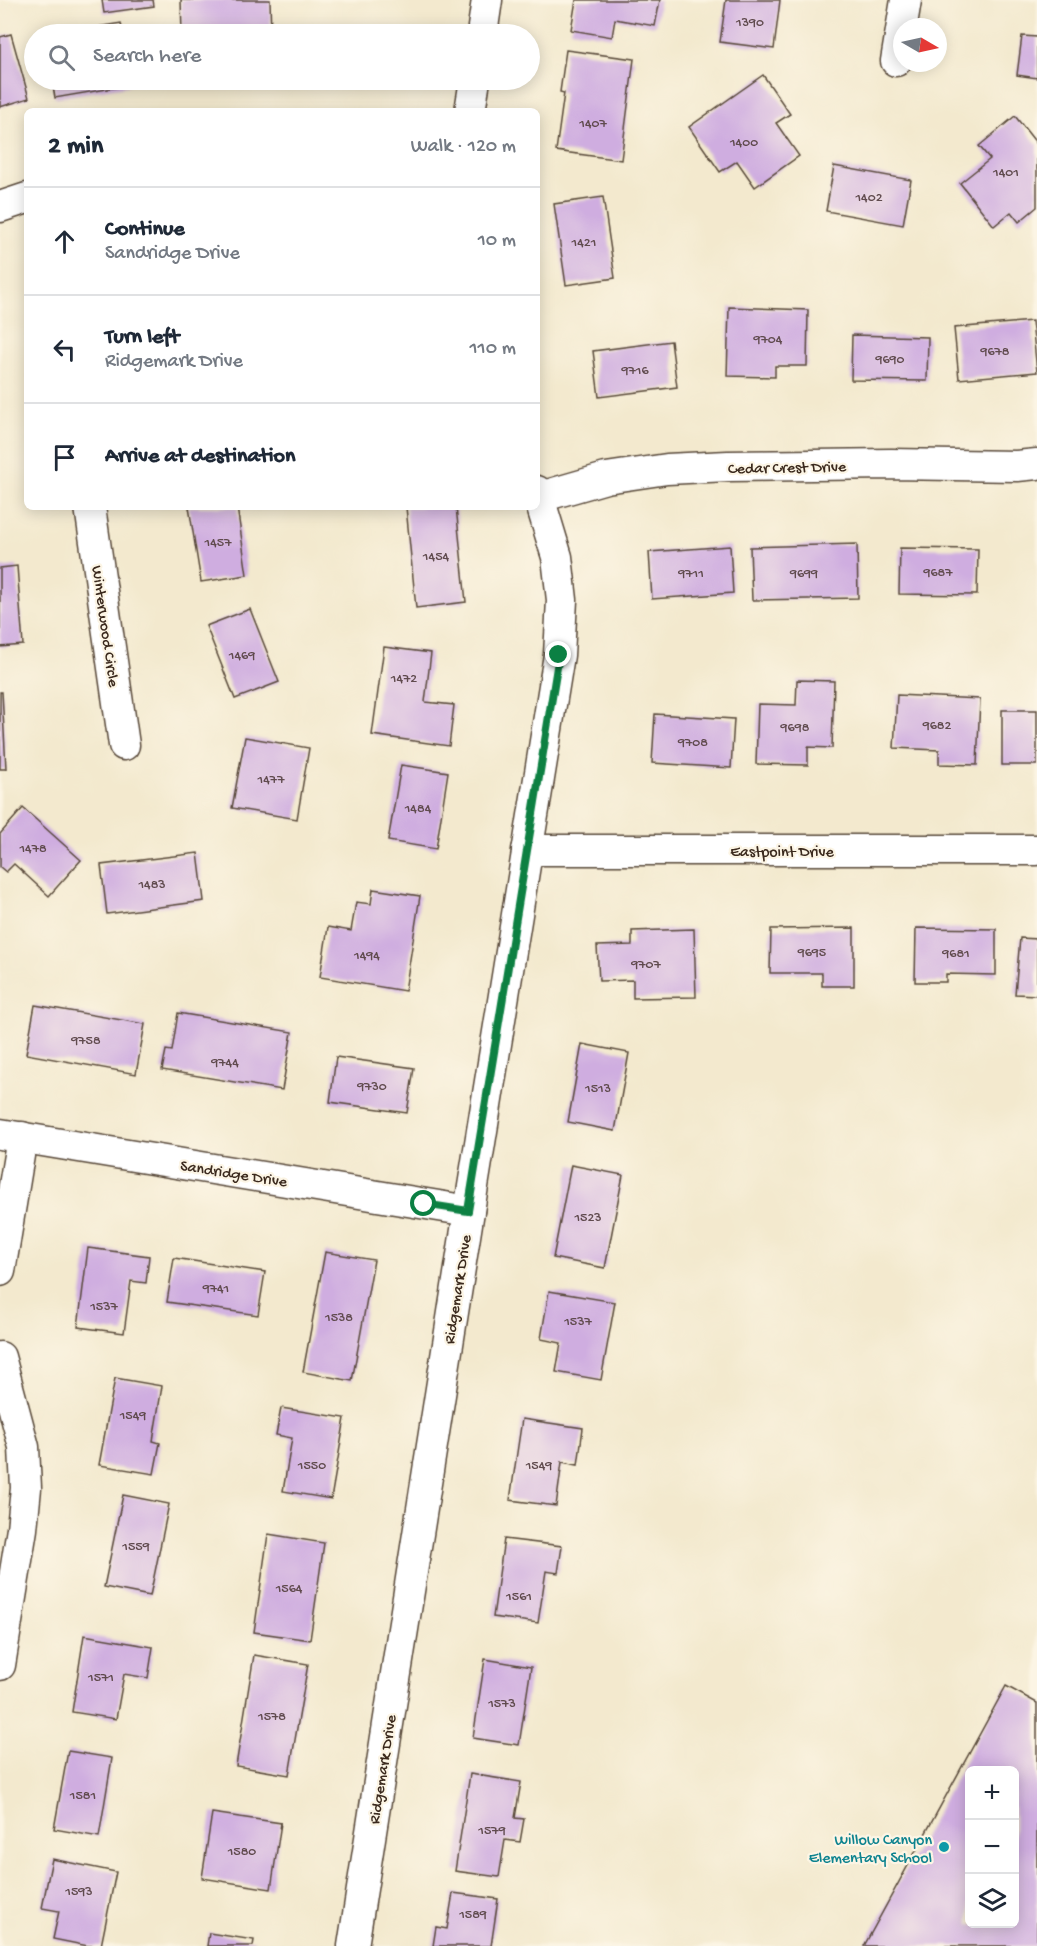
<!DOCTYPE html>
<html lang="en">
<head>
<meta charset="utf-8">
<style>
  :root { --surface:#fff; --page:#f2f2f3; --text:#1f2937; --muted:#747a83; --line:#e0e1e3 }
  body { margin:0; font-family:"Gochi Hand",sans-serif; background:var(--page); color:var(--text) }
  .controls { position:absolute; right:18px; bottom:18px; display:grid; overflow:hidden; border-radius:9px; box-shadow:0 3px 15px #0003 }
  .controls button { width:54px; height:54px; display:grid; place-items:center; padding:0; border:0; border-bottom:2px solid var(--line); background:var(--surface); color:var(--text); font:30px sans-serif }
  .compass { position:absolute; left:893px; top:18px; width:54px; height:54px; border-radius:50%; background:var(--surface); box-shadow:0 3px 15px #0003; rotate:99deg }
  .stop { position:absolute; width:18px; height:18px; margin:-14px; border:4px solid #0b8043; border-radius:50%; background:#fff }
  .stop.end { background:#0b8043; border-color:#fff; box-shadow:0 2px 6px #0008 }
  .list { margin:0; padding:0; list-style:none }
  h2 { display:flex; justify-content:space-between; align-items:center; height:78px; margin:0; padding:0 24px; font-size:26px }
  h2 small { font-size:20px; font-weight:400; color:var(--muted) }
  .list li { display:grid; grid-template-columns:39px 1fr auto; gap:18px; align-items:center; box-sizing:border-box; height:108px; padding:0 24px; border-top:2px solid var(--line) }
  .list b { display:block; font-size:22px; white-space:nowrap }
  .list p { margin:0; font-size:20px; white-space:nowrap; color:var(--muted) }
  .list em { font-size:20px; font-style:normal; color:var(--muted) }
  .icon { flex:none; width:33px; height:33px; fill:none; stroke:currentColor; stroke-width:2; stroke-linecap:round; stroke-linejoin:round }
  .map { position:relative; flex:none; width:1037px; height:1946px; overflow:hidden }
  .search { position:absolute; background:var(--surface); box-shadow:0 3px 15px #0003; left:24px; top:24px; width:516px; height:66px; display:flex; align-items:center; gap:15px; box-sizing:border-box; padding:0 21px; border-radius:33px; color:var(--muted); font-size:22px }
  .panel { position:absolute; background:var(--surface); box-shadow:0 3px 15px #0003; left:24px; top:108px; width:516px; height:402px; border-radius:9px }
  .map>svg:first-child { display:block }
</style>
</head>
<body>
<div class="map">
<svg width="1037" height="1946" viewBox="0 0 1037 1946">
  <rect width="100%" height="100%" fill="#fcf5e5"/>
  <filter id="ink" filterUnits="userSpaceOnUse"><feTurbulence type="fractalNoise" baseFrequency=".0167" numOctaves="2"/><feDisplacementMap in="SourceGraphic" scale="12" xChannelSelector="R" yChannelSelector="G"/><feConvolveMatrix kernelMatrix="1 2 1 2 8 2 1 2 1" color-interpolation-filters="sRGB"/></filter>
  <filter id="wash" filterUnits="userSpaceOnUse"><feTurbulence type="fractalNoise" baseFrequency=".008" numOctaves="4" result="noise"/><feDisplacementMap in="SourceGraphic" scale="24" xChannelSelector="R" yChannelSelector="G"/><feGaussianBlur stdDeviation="1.35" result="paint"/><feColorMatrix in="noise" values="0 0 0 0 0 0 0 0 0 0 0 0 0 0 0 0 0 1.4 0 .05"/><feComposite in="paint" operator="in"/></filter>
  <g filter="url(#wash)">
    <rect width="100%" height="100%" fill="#f3e9ce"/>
    <g id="blocks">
      <!-- building -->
      <g fill="#cfade0" fill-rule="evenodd">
        <polygon points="102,0 153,0 154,6 104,13"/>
        <polygon points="181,0 270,0 271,34 182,34"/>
        <polygon points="576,0 660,0 655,26 615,19 612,37 571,30"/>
        <polygon points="726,0 780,0 774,49 720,42"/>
        <polygon points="121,23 123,34 61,34 61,33"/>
        <polygon points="316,28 385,33 385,34 315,34"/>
        <polygon points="11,34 29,98 0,107 0,37"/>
        <polygon points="1022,36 1037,37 1037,78 1017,75"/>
        <polygon points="566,50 634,59 621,160 556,151 564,93 560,92"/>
        <polygon points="763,75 790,114 776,123 799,156 755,187 737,161 720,172 689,127"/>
        <polygon points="52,80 130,80 131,85 55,98"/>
        <polygon points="183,80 223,80 223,83 183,84"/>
        <polygon points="1015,116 1037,144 1037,207 1019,222 1011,212 994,226 960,183 990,159 979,146"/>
        <polygon points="834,166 911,180 903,225 826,211"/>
        <polygon points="603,197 615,278 566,285 554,204"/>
        <polygon points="729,307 808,310 807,366 775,366 775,377 727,376"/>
        <polygon points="1032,321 1037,372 959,379 954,328"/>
        <polygon points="852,335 928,337 927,381 851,380"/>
        <polygon points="671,341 677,387 599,397 593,351"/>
        <polygon points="189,507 237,507 247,575 201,582"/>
        <polygon points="406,507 456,507 466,602 416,608"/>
        <polygon points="857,544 858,598 752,600 750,547"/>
        <polygon points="730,546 733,593 652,599 649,552"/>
        <polygon points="900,548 978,549 977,595 899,594"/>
        <polygon points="17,566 23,645 0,647 0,568"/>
        <polygon points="250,609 279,682 235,699 206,626"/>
        <polygon points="384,647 431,653 425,702 454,705 449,746 372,735"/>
        <polygon points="797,680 834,681 832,748 808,747 808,765 756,764 758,704 796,705"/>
        <polygon points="0,692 2,692 6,769 0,769"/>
        <polygon points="897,695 980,699 977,765 939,764 939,750 894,748"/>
        <rect x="1002" y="710" width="35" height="55"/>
        <polygon points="655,714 734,719 731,768 652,763"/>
        <polygon points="245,737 309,748 297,819 232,808"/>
        <polygon points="401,765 448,772 436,849 388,841"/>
        <polygon points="23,808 81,860 49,896 14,864 6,872 0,867 0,834"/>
        <polygon points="198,853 204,901 107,914 101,865"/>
        <polygon points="373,889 420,896 405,991 320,977 328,927 351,931 356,902 371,904"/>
        <polygon points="854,928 854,986 822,986 822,973 770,973 771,929"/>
        <polygon points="916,928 996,929 996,975 946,974 946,982 915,982"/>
        <polygon points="694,929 696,997 633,998 633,980 599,981 597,946 632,945 632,931"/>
        <polygon points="1020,938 1037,939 1037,995 1015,994"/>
        <polygon points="35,1005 145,1024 136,1074 26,1054"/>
        <polygon points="178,1013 292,1032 282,1090 162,1070 166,1050 172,1051"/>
        <polygon points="582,1044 629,1053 615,1131 568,1122"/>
        <polygon points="336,1057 414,1068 407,1113 330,1102"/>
        <polygon points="571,1165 623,1175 605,1268 553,1258"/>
        <polygon points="88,1248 149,1256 146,1283 131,1281 124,1333 78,1327"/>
        <polygon points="325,1252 374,1260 352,1381 303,1372"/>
        <polygon points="174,1258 265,1272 258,1315 167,1302"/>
        <polygon points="549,1291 615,1302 601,1380 556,1372 561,1343 541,1339"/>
        <polygon points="115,1378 162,1386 153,1441 160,1443 154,1474 99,1465"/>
        <polygon points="281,1408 345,1418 331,1499 283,1491 292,1438 276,1435"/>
        <polygon points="522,1419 583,1428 578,1465 562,1462 556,1506 510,1500"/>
        <polygon points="123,1495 169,1504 150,1596 104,1587"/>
        <polygon points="268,1534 324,1543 310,1640 254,1632"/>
        <polygon points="504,1539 562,1546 558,1573 546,1571 538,1623 493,1617"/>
        <polygon points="84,1635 153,1647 148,1678 124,1674 116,1719 72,1712"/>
        <polygon points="254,1655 308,1664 289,1775 236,1766"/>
        <polygon points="485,1659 531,1667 519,1745 473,1738"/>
        <path d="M 1006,1686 L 1037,1703 L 1037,1946 L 864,1946 ZM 970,1770 L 1014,1770 L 1014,1924 L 970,1924 Z"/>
        <polygon points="68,1751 112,1758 99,1837 54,1829"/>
        <polygon points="470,1774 521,1782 515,1818 524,1819 520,1842 505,1840 499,1877 455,1871"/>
        <polygon points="212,1813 281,1823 271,1889 202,1878"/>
        <polygon points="52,1859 116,1872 101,1946 88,1946 53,1939 59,1911 42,1908"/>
        <polygon points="453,1893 498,1899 491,1946 433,1946 436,1927 447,1929"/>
        <polygon points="209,1933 254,1940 253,1946 207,1946"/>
      </g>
    </g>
  </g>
  <g filter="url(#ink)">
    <use href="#blocks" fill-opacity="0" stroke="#574738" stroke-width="1.5"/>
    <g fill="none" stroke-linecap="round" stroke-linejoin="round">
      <defs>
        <g id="street">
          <polyline points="482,34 487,0"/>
          <polyline points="896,61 906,0"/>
          <polyline points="470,111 475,80"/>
          <polyline points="0,207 27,198"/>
          <polyline points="540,497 606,478 667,469 728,466 891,464 1017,466 1037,464"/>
          <polyline points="90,507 124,745"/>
          <polyline points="527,850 1037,850"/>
          <polyline points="0,1134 469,1211"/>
          <polyline points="0,1271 22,1137"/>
          <polyline points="0,1357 24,1447 26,1488 22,1529 0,1665"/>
          <polyline points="353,1946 469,1211 559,655 562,600 557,557 537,491"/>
        </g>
      </defs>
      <!-- street casing -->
      <use href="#street" stroke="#574738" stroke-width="33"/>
      <!-- street -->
      <use href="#street" stroke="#fff" stroke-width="30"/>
    </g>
  </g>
  <g fill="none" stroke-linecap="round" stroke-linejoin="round" filter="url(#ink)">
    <!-- route -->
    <polyline stroke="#0b8043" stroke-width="8" points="424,1204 468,1211 559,655"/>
  </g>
  <!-- markers -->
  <circle fill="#0f9aa8" stroke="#fcf5e5" stroke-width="2" cx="944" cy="1847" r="6"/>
  <g text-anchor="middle" stroke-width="4.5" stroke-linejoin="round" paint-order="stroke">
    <!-- number labels -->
    <g font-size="14" fill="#604b4e">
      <text x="750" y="26">1390</text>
      <text x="593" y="127">1407</text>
      <text x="744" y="146">1400</text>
      <text x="1006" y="176">1401</text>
      <text x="869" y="201">1402</text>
      <text x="584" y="246">1421</text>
      <text x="768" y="343">9704</text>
      <text x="995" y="355">9678</text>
      <text x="890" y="363">9690</text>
      <text x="635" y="374">9716</text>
      <text x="218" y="546">1457</text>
      <text x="436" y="560">1454</text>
      <text x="938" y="576">9687</text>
      <text x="691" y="577">9711</text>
      <text x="804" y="577">9699</text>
      <text x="242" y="659">1469</text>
      <text x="404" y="682">1472</text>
      <text x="937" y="729">9682</text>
      <text x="795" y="731">9698</text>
      <text x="693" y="746">9708</text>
      <text x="271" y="783">1477</text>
      <text x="418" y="812">1484</text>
      <text x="33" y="852">1478</text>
      <text x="152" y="888">1483</text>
      <text x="812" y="956">9695</text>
      <text x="956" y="957">9681</text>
      <text x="367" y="959">1494</text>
      <text x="646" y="968">9707</text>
      <text x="86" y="1044">9758</text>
      <text x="225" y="1066">9744</text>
      <text x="372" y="1090">9730</text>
      <text x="598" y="1092">1513</text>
      <text x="588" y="1221">1523</text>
      <text x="216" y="1292">9741</text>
      <text x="104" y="1310">1537</text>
      <text x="339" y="1321">1538</text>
      <text x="578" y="1325">1537</text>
      <text x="133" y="1419">1549</text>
      <text x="312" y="1469">1550</text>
      <text x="539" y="1469">1549</text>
      <text x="136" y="1550">1559</text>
      <text x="289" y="1592">1564</text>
      <text x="519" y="1600">1561</text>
      <text x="101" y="1681">1571</text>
      <text x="502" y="1707">1573</text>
      <text x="272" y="1720">1578</text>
      <text x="83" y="1799">1581</text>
      <text x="492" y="1834">1579</text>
      <text x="242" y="1855">1580</text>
      <text x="79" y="1895">1593</text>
      <text x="473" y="1918">1589</text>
    </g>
    <!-- street labels -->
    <g font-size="16" fill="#3b2a1e" stroke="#fcf5e5">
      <text transform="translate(787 466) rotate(-1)" y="6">Cedar Crest Drive</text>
      <text transform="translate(107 626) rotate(82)" y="6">Winterwood Circle</text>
      <text x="782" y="856">Eastpoint Drive</text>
      <text transform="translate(234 1172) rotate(9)" y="6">Sandridge Drive</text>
      <text transform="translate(456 1289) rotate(-81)" y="6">Ridgemark Drive</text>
      <text transform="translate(381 1769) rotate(-81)" y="6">Ridgemark Drive</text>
    </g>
    <!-- culture labels -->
    <g font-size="16" fill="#0d838f" stroke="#fcf5e5" text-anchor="end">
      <text x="932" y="1844">Willow Canyon<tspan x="932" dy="18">Elementary School</tspan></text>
    </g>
  </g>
</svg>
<div class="controls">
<button>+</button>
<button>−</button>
<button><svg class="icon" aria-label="layers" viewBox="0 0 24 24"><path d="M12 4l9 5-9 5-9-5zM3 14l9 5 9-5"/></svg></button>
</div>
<svg class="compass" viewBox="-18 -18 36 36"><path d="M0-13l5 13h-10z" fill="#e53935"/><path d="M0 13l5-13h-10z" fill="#747a83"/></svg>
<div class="stop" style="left:424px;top:1204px"></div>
<div class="stop end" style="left:559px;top:655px"></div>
<div class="search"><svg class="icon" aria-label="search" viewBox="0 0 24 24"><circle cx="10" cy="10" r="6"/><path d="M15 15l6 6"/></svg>Search here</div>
<section class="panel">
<h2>2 min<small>Walk · 120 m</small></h2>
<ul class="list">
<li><svg class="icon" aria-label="ahead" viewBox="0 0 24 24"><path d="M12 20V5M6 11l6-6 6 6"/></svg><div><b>Continue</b><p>Sandridge Drive</p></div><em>10 m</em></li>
<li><svg class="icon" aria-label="left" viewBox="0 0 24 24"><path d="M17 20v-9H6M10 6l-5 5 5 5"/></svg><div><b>Turn left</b><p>Ridgemark Drive</p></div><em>110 m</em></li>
<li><svg class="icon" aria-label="arrive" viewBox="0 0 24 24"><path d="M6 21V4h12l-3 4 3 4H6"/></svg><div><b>Arrive at destination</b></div></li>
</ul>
</section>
</div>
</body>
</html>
